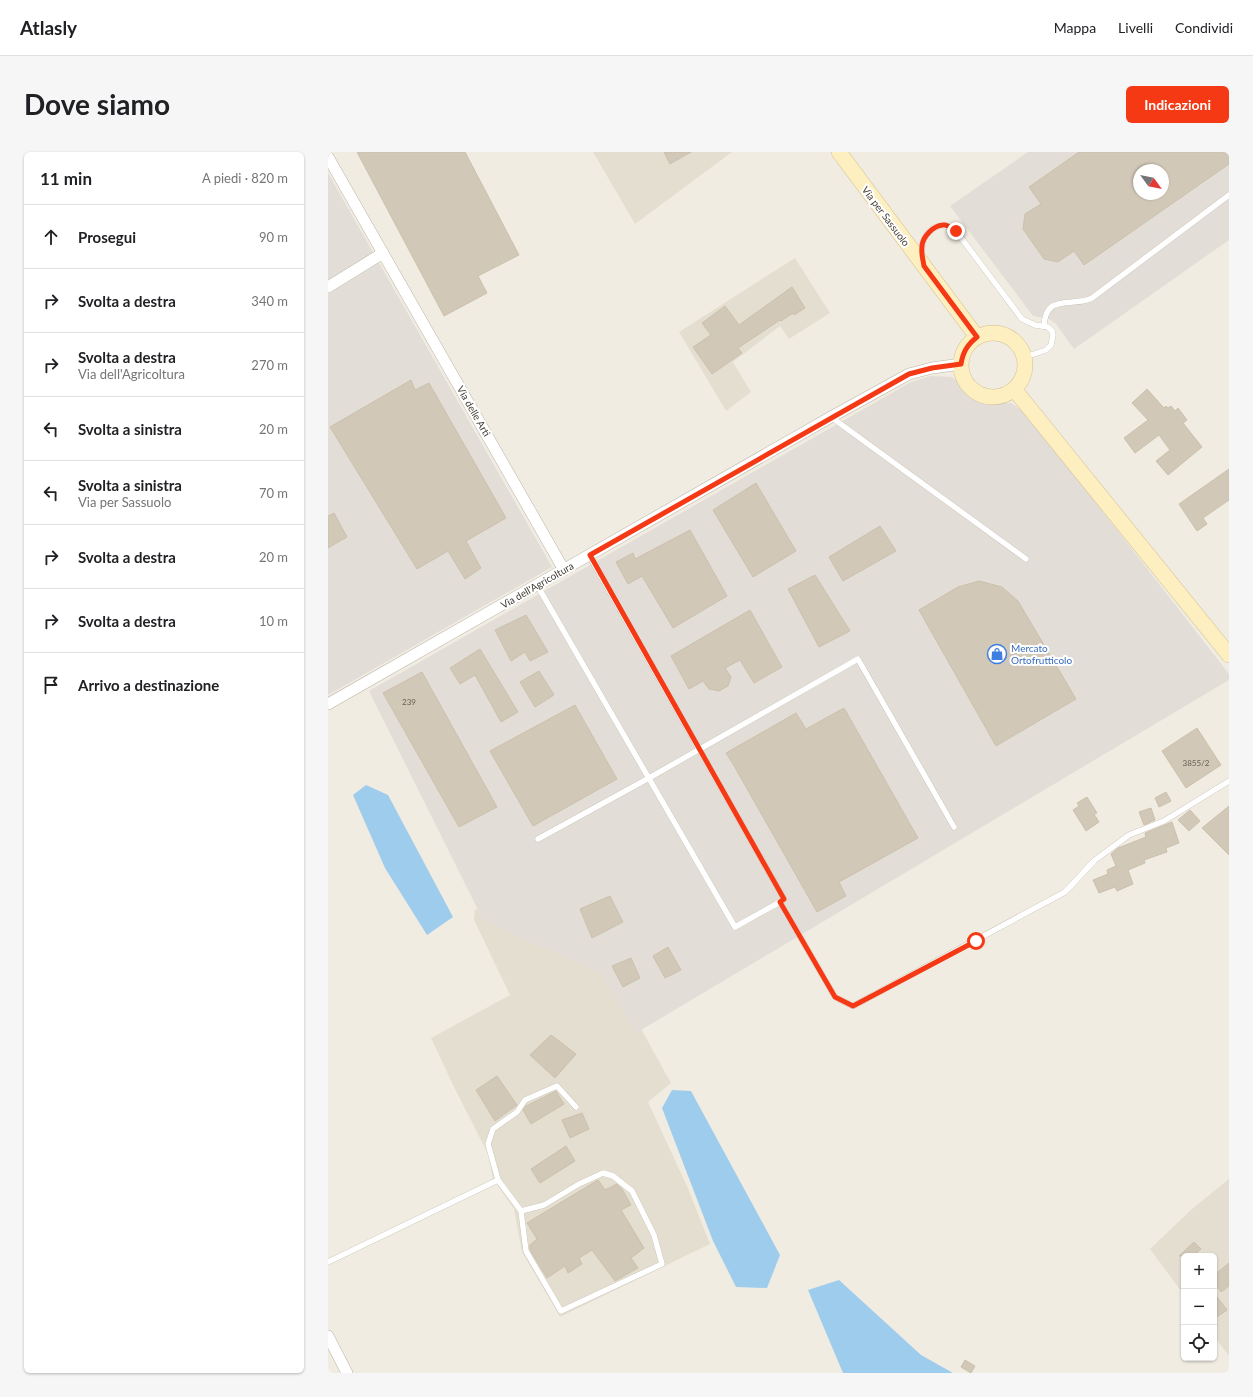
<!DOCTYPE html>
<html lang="it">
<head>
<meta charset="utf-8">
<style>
  :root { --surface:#fff; --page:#f6f6f6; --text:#202124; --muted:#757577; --line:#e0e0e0; --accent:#f53915 }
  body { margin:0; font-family:Lato,sans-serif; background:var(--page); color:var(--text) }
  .controls { position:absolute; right:12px; bottom:12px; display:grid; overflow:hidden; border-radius:6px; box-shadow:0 1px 3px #0004 }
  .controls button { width:36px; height:36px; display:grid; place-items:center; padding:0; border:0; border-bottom:1px solid var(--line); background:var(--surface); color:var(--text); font:20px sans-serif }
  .compass { position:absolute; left:805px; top:12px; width:36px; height:36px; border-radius:50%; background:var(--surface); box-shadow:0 1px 3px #0004; rotate:123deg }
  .stop { position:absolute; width:12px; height:12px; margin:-9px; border:3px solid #f53915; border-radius:50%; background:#fff }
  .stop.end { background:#f53915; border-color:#fff; box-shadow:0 1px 4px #0008 }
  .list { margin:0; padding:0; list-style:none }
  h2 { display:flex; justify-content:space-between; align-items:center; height:52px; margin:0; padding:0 16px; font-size:17px }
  h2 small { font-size:13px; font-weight:400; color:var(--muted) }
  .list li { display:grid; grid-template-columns:26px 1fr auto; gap:12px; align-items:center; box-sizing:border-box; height:64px; padding:0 16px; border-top:1px solid var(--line) }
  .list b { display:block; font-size:15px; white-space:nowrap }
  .list p { margin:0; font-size:13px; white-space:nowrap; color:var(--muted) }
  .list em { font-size:13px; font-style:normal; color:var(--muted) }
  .icon { flex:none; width:22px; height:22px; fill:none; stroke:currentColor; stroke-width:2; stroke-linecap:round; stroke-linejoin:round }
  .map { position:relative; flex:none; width:901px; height:1221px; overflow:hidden; border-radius:6px }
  header { display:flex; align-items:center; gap:24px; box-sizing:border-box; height:56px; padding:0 20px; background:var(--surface); border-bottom:1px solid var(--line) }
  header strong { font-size:19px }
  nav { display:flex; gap:22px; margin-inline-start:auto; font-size:14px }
  .intro { display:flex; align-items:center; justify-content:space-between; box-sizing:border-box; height:96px; padding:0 24px }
  h1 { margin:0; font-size:28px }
  .button { padding:10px 18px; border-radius:6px; background:var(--accent); color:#fff; font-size:14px; font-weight:700 }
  main { display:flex; gap:24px; padding:0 24px }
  aside { flex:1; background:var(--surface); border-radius:6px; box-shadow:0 1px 3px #0004 }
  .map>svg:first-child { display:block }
</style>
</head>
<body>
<header>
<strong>Atlasly</strong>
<nav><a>Mappa</a><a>Livelli</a><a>Condividi</a></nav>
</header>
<div class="intro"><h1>Dove siamo</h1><a class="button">Indicazioni</a></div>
<main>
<aside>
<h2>11 min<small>A piedi · 820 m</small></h2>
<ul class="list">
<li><svg class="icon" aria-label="ahead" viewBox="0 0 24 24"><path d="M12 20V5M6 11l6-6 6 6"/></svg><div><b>Prosegui</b></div><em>90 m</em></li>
<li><svg class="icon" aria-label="right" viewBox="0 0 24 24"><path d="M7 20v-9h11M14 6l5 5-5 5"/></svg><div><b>Svolta a destra</b></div><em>340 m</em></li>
<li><svg class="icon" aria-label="right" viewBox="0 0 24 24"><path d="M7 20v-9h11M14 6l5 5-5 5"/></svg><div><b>Svolta a destra</b><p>Via dell'Agricoltura</p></div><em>270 m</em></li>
<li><svg class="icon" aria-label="left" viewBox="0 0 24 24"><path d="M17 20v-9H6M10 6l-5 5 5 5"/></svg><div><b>Svolta a sinistra</b></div><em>20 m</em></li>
<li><svg class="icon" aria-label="left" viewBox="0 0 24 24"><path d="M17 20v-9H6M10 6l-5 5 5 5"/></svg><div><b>Svolta a sinistra</b><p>Via per Sassuolo</p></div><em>70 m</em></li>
<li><svg class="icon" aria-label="right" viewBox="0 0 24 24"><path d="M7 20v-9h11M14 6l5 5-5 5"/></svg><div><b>Svolta a destra</b></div><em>20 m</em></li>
<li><svg class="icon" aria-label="right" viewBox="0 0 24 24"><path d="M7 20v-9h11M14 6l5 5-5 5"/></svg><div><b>Svolta a destra</b></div><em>10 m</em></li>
<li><svg class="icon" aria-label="arrive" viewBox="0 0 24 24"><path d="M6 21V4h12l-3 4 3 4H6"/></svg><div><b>Arrivo a destinazione</b></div></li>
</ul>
</aside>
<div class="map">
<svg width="901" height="1221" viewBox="0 0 901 1221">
  <rect width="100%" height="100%" fill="#f1ece2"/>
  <!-- residential -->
  <g fill="#e4ded0">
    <polygon points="265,0 404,0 307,72"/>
    <polygon points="467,106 502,161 461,187 452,174 405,210 423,240 398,259 351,180"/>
    <polygon points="147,757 281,819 343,931 320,950 359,1034 382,1092 232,1165 194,1100 186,1057 165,1027 160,1002 125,933 103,886 182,843 146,768"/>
    <polygon points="901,1027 901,1204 886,1184 886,1104 856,1104 856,1143 822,1097 864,1057"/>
  </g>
  <!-- industrial -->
  <g fill="#e2ded7" fill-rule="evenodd">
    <path d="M 700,0 L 901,0 L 901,88 L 746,197 L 728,172 L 721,167 L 705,164 L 622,54 ZM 811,18 L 835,18 L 835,42 L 811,42 Z"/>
    <polygon points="0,21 224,415 0,543"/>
    <polygon points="603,224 623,225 629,228 644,244 653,249 665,251 683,251 699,262 901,522 901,528 308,881 271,821 155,768 41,539 583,230"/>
  </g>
  <!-- water -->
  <g fill="#9ecced">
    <polygon points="38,633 60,643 125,765 99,783 57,716 25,643"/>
    <polygon points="344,938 363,939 452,1103 439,1136 408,1135 385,1089 334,956"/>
    <polygon points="511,1128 593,1203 625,1221 515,1221 480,1138"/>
  </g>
  <!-- building -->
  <g fill="#d2c8b8" stroke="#ccc0ab" fill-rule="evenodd">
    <polygon points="29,0 137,0 191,103 150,124 159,141 116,164"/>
    <polygon points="336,0 363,0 342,12"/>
    <path d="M 751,0 L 901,0 L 901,12 L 756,113 L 746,99 L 730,110 L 716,107 L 695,77 L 697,62 L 713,52 L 701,35 ZM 811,18 L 835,18 L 835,42 L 811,42 Z"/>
    <polygon points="464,135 477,156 466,163 465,161 453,169 452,168 410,196 414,201 384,222 365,195 383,183 374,171 397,154 411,173"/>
    <polygon points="83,228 87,238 101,231 178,366 138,389 153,416 137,427 120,399 89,417 2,275"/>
    <polygon points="819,237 836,256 838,254 840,256 843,254 847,259 850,256 859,268 855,271 874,295 840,323 828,309 842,298 831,283 807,301 796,286 820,268 804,251"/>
    <polygon points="901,317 901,348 875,366 879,372 869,379 851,352"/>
    <polygon points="428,331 468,399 425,425 385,358"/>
    <polygon points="6,361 19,385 0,396 0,364"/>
    <polygon points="552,374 568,399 515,429 501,405"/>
    <polygon points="362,378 399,444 345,476 314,424 300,432 288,410 305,401 307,407"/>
    <polygon points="487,423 522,479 491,495 460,437"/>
    <polygon points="651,429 674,435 690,449 748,547 668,594 591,458 630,435"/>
    <polygon points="422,458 454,515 426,531 412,508 397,516 403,525 400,534 391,539 381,537 375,529 361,537 343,504"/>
    <polygon points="198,463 220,500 202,509 197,500 183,509 167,478"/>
    <polygon points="152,497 190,560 173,570 147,523 132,532 122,516"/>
    <polygon points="211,519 226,543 207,555 192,530"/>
    <polygon points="94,520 169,655 131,675 55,541"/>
    <polygon points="247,553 289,627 205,674 162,599"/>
    <polygon points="516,556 590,686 511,730 518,744 489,760 405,612 398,601 468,561 478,577"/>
    <polygon points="869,576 893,613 858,636 834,599"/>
    <polygon points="838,640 843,649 831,655 827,646"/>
    <polygon points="759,645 769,661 766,662 771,670 758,679 745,658 751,654 749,651"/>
    <polygon points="901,654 901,703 874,676"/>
    <polygon points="823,656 827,668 816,673 811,660"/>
    <polygon points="862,658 872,669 861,679 850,668"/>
    <polygon points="844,670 851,691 838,696 839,700 816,708 817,711 800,718 805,732 789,739 787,735 771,741 765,728 780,722 779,718 788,714 783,702 790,696 818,685 817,681"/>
    <polygon points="282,744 295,770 264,786 252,757"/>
    <polygon points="340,795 353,818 337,826 325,804"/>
    <polygon points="303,806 312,826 295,835 284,814"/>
    <polygon points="223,883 248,902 227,926 202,903"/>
    <polygon points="169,924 189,953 167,969 148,938"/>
    <polygon points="228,939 236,952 203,972 195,958 198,954"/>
    <polygon points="254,961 261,977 242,986 234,968"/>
    <polygon points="238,994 247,1009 212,1031 203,1017"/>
    <polygon points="270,1028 277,1038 289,1032 294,1037 303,1053 293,1058 316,1096 303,1106 310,1116 287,1129 264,1098 251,1106 254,1112 240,1121 237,1114 219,1126 202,1098 202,1093 209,1087 199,1071"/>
    <polygon points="866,1090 873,1097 865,1104 851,1104"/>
    <polygon points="901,1111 901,1134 893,1140 886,1130 886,1123"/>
    <polygon points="886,1141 899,1158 886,1167"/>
    <polygon points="637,1208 647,1214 643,1221 633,1215"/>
  </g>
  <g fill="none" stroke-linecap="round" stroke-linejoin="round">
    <defs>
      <g id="lane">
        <path d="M 594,106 C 591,84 607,64 628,79 L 694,167 L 707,173 L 720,175 L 724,179 L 725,183 L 723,193 L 718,198 L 697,205"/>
        <path d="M 716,174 C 718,140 744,156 764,146 L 901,43"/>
        <polyline points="503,265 698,407"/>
        <polyline points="209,433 407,775 452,750 456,747 261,403"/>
        <polyline points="210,687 321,626 530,507 626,675"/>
        <polyline points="452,750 507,845 525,854 737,740 767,708 801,683 836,669 901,629"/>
        <polyline points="170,1028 193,1059 216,1053 251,1032 275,1021 285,1024 304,1039 326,1083 334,1112 233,1159 198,1099 193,1059"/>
        <polyline points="0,1110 170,1028 160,992 165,977 189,960 197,948 229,934 248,955"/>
      </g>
      <g id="street">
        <polyline points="0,5 236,418"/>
        <polyline points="0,135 55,101"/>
        <polyline points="0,552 503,265 581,222 604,216 633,212"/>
        <polyline points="0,1184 19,1221"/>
      </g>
      <g id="secondary">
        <polyline points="511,0 649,185"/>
        <circle cx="665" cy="213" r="32"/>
        <polyline points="686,237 901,503"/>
      </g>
    </defs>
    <!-- lane casing -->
    <use href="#lane" stroke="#bcb4a5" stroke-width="6"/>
    <!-- street casing -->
    <use href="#street" stroke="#bcb4a5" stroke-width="12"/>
    <!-- secondary casing -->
    <use href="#secondary" stroke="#d0c093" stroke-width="16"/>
    <!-- lane -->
    <use href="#lane" stroke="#fff" stroke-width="5.5"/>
    <!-- street -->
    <use href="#street" stroke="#fff" stroke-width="11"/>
    <!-- secondary -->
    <use href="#secondary" stroke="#fdefc0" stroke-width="15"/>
  </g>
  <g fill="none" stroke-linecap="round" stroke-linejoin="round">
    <!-- route -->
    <path stroke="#f53915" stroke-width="5" d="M 628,79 C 625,77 621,74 617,73 C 606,72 594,85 594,95 C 593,101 595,108 596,114 L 649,185 C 639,193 635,200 633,212 L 604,216 L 581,222 L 262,403 L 456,747 L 452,750 L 507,845 L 525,854 L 648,789"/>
  </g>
  <!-- icons -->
  <defs>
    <symbol id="shop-ring" viewBox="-11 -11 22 22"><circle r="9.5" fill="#fff" stroke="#3f7fe0" stroke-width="1.5"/><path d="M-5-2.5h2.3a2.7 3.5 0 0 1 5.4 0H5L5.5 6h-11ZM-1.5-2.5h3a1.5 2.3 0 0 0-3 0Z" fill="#3f7fe0"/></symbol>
  </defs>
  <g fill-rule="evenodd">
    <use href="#shop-ring" x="658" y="491" width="22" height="22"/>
  </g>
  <g text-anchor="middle" stroke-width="4" stroke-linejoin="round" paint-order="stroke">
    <!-- number labels -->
    <g font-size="8" fill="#665f54">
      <text x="81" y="553">239</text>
      <text x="868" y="614">3855/2</text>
    </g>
    <!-- street labels -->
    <g font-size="10" fill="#423c33" stroke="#fff">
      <text transform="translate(558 64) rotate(53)" y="4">Via per Sassuolo</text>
      <text transform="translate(146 259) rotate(60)" y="4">Via delle Arti</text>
      <text transform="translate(209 433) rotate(-30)" y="4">Via dell'Agricoltura</text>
    </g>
    <!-- shop labels -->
    <g font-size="10" fill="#366cbe" stroke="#fff" text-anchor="start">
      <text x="683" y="500">Mercato<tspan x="683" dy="12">Ortofrutticolo</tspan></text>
    </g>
  </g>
</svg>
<div class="controls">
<button>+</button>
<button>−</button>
<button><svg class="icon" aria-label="locate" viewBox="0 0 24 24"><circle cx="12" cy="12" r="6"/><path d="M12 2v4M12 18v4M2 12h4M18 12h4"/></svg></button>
</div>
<svg class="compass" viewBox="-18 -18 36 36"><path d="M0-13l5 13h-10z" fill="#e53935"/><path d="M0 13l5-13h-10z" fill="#757577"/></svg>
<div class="stop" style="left:648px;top:789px"></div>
<div class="stop end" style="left:628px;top:79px"></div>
</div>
</main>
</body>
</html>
